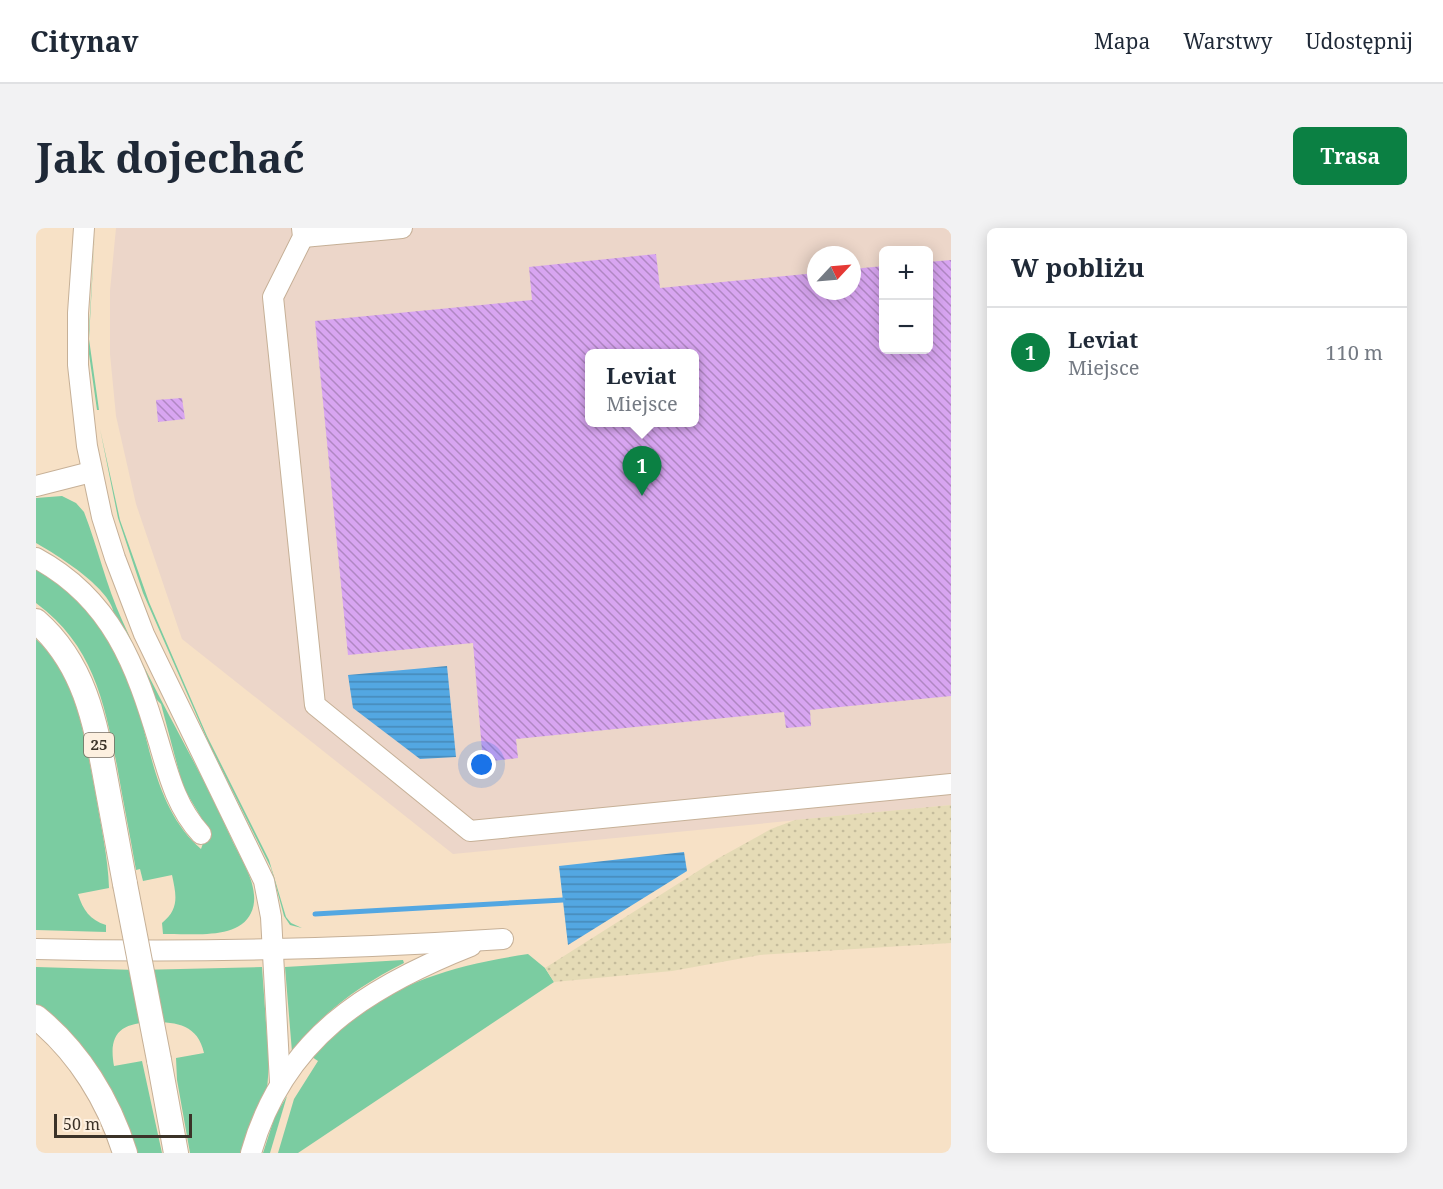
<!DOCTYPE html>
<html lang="pl">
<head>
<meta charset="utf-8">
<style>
  :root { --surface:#fff; --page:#f2f2f3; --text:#1f2937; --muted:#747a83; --line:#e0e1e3; --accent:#0b8043 }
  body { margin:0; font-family:"Noto Serif",serif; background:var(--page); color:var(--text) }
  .controls { position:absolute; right:18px; top:18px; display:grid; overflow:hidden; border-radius:9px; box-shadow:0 3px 15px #0003 }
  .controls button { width:54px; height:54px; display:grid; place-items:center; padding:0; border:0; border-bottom:2px solid var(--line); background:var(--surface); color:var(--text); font:30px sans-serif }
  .compass { position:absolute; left:771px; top:18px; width:54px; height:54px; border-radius:50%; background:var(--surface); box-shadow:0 3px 15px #0003; rotate:64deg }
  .scale { position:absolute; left:18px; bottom:15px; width:138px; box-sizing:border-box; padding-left:6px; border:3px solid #3b3228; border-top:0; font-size:16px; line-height:21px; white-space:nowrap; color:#3b3228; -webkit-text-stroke:4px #fdf0e0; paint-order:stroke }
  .you { position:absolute; left:446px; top:537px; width:21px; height:21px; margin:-15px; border:4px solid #fff; border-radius:50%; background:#1a73e8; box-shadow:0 0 0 9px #1a73e833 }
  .badge { display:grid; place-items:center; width:39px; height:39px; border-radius:50%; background:var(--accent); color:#fff; font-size:20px; font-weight:700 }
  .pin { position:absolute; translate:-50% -50px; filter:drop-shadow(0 2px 3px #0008) }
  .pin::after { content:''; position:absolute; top:32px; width:21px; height:18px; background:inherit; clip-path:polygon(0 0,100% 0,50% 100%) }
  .popup { position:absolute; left:549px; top:121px; width:114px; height:78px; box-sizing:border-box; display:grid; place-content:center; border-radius:9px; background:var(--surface); filter:drop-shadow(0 2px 4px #0005); font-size:20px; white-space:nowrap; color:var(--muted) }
  .popup b { font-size:22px; color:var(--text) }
  .popup::after { content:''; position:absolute; left:50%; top:100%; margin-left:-12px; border:12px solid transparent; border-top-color:var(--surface) }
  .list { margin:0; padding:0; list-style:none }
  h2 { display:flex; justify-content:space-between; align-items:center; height:78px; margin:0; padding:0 24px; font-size:26px }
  h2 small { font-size:20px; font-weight:400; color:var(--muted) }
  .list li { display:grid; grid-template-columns:39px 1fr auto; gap:18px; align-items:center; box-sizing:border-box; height:90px; padding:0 24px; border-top:2px solid var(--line) }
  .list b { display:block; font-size:22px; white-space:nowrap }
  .list p { margin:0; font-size:20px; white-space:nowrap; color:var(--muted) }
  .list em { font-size:20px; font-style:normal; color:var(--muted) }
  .map { position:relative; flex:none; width:915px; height:925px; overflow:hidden; border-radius:9px }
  header { display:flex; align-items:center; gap:36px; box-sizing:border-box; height:84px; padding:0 30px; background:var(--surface); border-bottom:2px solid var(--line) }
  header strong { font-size:28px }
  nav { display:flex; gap:33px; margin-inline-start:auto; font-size:21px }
  .intro { display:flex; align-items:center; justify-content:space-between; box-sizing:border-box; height:144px; padding:0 36px }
  h1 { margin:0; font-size:42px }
  .button { padding:15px 27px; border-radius:9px; background:var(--accent); color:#fff; font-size:21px; font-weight:700 }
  main { display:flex; gap:36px; padding:0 36px }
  aside { flex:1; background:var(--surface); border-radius:9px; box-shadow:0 3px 15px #0003 }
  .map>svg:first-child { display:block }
</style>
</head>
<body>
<header>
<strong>Citynav</strong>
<nav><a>Mapa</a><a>Warstwy</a><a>Udostępnij</a></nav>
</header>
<div class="intro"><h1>Jak dojechać</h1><a class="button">Trasa</a></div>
<main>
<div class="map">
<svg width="915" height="925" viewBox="0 0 915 925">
  <defs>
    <pattern id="sand-dots" width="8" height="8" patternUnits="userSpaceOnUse" patternTransform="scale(1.5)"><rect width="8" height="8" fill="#e5dbb6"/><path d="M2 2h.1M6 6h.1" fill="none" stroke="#c5bc9c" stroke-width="1.8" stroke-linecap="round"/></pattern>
    <pattern id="water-rules" width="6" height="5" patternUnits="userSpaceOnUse" patternTransform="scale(1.5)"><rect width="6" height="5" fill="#53a7e2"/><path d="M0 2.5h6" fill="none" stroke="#4689b7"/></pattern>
    <pattern id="building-back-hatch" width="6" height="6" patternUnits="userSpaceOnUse" patternTransform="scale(1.5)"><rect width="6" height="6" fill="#d8a5f1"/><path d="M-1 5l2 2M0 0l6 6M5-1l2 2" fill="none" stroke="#b087c3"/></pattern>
  </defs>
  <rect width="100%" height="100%" fill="#f7e1c6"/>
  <!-- industrial -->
  <path fill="#ecd6c9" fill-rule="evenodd" d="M 80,0 L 915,0 L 915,577 L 417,626 L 146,411 L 100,276 L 80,188 L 74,126 L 74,63 ZM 848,22 L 892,22 L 892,122 L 848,122 ZM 780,27 L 816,27 L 816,63 L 780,63 ZM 554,125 L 658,125 L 658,194 L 554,194 Z"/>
  <!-- green -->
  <g fill="#7bcca1">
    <polygon points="59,0 53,111 63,182 61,182 52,119"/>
    <polygon points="64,201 84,292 113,374 171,508 233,632 250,689 255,695 266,700 254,697 248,688 235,640 174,518 107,365 82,290"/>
    <path d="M 26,268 L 40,275 L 48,284 C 62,320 70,357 86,392 C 119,467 163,537 196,612 C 206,633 226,662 215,685 C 202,713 152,705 127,706 L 126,695 C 144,681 140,666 136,647 L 107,653 L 104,641 L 100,642 C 94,607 87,573 81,538 C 68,473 57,417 0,375 L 0,340 C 36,364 67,394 86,434 C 115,496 111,574 165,621 L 172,601 L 147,559 L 125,476 L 118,469 L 78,387 C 77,362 23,328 0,315 L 0,270 Z"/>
    <path d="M 0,411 C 43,452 49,513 60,568 C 65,599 72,629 73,660 L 42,666 C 47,682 54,692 70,697 L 70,704 L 0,702 Z"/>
    <path d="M 492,726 L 509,740 L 518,754 L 262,925 L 242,925 L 258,871 L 282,833 L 276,829 C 341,760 401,740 492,726 Z"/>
    <path d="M 367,732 L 368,735 C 324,757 285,785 256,824 L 249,739 Z"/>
    <path d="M 0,739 L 101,742 L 226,739 L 233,836 L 231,862 L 205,925 L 154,925 L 141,852 L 140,830 L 168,825 C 162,797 141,794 117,794 C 85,795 72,805 78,838 L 106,833 L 126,925 L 99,925 L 10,784 L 0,776 Z"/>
    <polygon points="251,868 234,925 227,925 239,888"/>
  </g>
  <!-- sand -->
  <polygon fill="url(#sand-dots)" points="915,577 915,715 724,727 636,743 518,754 509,740 681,631 735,601 759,592"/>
  <!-- water -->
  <g fill="url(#water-rules)">
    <polygon points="411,438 420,529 384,531 317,480 312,447"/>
    <polygon points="648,624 651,643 532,717 523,638"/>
  </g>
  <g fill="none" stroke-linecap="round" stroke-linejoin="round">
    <!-- stream -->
    <polyline stroke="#53a7e2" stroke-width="5" points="279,686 527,672"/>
  </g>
  <!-- building -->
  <g fill="url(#building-back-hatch)" fill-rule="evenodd">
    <path d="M 620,26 L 624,60 L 780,45 L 780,63 L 816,63 L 816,41 L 848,38 L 848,122 L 892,122 L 892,34 L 915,32 L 915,468 L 774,482 L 775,498 L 750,500 L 748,484 L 480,511 L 482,530 L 447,534 L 437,415 L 312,427 L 279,93 L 496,72 L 493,39 ZM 554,125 L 658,125 L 658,194 L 554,194 Z"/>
    <polygon points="146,170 149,191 122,194 120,172"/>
  </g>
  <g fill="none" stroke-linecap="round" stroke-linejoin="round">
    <defs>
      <g id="minor">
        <polyline points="48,0 42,85 42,137 51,218 66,289 79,330 108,406 228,653 235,689 244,854"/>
        <polyline points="266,0 267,9 237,69 279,477 434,603 915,556"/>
        <polyline points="267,9 366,0"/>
        <polyline points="0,258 55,244"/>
        <path d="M 0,330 C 76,371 100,438 123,515 C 133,549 141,580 165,606"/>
        <path d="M 0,721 C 155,725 312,721 467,711"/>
        <path d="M 215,925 C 247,811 331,759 435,718"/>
      </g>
      <g id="major">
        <path d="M 0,393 C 48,435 59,492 70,553 C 76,587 83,622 89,656"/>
        <path d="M 0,789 C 43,824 73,873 89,925"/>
        <polyline points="123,832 140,925"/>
      </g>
    </defs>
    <!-- minor casing -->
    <use href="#minor" stroke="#c6b097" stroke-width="22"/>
    <!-- major casing -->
    <use href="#major" stroke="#c6b097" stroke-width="26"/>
    <!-- minor -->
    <use href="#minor" stroke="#fff" stroke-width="20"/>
    <!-- major -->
    <use href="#major" stroke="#fff" stroke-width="24"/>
    <defs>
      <polyline id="major-bridge" points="89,656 123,832"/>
    </defs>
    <!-- major-bridge casing -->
    <use href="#major-bridge" stroke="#c6b097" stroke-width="26" stroke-linecap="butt"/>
    <!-- major-bridge -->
    <use href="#major-bridge" stroke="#fff" stroke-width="24"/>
  </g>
  <g text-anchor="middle" stroke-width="6" stroke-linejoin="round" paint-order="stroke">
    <!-- shield labels -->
    <rect fill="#fdf0e0" stroke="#756b5f" stroke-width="1.5" x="48" y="505" width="30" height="24" rx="4.5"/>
    <g font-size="15" font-weight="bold" fill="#3b3228">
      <text x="63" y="522">25</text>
    </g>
  </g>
</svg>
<div class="controls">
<button>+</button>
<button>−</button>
</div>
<svg class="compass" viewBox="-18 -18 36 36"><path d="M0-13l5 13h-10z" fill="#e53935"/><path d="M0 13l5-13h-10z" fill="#747a83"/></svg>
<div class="scale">50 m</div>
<div class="you"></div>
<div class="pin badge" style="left:606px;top:268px">1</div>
<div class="popup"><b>Leviat</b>Miejsce</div>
</div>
<aside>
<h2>W pobliżu<small></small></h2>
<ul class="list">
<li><span class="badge">1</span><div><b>Leviat</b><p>Miejsce</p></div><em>110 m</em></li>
</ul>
</aside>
</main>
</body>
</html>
